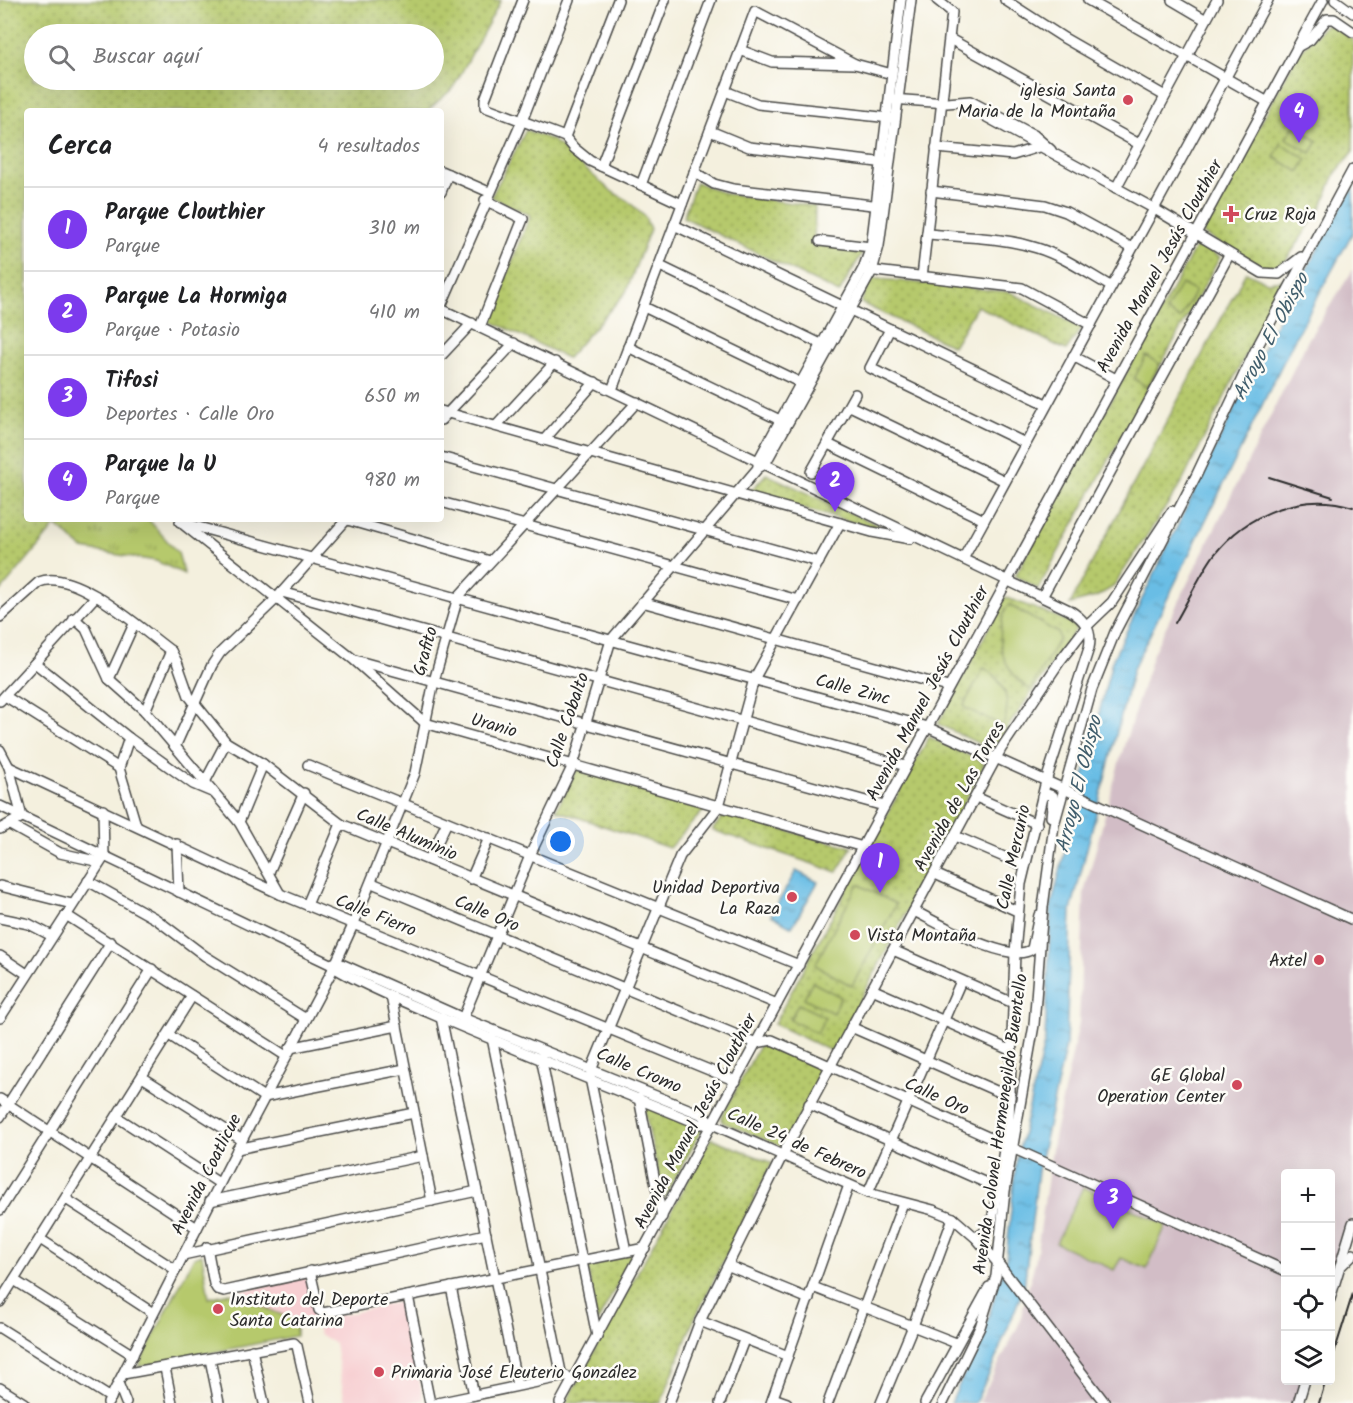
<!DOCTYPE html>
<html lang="es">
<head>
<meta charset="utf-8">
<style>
  :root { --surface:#fff; --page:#f2f2f2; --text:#202124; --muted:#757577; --line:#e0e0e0; --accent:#7c3aed }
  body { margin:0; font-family:Kalam,sans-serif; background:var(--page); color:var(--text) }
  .controls { position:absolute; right:18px; bottom:18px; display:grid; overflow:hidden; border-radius:6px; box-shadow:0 6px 24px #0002 }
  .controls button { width:54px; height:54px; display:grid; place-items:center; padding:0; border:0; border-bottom:2px solid var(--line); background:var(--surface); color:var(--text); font:30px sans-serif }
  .you { position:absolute; left:561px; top:842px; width:21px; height:21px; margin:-15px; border:4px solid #fff; border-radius:50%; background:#1a73e8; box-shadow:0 0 0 9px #1a73e833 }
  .badge { display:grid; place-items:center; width:39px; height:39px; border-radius:50%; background:var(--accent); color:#fff; font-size:20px; font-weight:700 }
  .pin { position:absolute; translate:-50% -50px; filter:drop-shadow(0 2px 3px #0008) }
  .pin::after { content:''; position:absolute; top:32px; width:21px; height:18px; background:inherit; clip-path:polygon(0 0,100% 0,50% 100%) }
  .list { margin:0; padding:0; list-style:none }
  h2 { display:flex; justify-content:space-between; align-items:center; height:78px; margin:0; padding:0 24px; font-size:26px }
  h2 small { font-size:20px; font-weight:400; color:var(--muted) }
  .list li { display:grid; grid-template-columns:39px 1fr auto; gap:18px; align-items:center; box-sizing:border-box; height:84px; padding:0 24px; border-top:2px solid var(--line) }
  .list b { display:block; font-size:22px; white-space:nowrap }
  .list p { margin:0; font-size:20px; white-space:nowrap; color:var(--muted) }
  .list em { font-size:20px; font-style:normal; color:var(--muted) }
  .icon { flex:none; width:33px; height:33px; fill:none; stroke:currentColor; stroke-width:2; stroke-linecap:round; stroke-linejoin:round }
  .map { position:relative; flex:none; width:1353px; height:1403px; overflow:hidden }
  .search { position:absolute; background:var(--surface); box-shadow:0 6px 24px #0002; left:24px; top:24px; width:420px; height:66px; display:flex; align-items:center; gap:15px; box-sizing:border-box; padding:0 21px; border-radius:33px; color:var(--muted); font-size:22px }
  .panel { position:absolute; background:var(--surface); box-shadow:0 6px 24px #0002; left:24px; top:108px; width:420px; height:414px; border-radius:6px }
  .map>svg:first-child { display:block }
</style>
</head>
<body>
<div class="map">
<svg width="1353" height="1403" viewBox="0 0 1353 1403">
  <defs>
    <pattern id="grass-tufts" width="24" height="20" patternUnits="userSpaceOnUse" patternTransform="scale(1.5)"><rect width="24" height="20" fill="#b6c96c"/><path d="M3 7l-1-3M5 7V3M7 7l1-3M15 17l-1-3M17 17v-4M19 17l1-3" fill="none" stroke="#94a359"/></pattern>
    <pattern id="park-dots" width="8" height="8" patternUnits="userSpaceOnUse" patternTransform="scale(1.5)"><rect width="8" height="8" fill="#b6c96c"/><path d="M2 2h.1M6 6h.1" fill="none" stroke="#94a359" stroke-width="1.8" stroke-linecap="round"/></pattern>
    <pattern id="water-ripples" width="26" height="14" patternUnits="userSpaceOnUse" patternTransform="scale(1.5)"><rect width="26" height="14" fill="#69bde5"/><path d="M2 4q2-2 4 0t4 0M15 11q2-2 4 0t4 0" fill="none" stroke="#579aba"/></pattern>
  </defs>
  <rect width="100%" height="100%" fill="#fdfcf7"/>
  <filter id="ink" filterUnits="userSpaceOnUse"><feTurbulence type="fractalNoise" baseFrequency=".0167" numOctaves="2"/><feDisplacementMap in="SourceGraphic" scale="12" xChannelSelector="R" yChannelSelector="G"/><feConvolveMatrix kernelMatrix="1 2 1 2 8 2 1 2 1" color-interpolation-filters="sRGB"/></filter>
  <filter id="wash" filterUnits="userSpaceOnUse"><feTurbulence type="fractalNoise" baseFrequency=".008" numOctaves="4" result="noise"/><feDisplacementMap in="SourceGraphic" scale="24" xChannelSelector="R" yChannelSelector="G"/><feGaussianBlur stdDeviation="1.35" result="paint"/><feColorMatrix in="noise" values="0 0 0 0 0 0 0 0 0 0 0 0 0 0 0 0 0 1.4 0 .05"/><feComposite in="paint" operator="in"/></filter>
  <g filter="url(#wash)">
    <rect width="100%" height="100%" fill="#f4f0de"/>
    <!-- built -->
    <polygon fill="#f7cfd2" points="306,1277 316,1321 404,1301 423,1400 406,1403 345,1403 335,1344 319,1334 316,1321 296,1321 230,1293"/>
    <!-- industrial -->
    <polygon fill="#d2bdc6" points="1353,270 1353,1216 1331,1288 1330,1174 1286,1174 1286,1380 1302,1381 1295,1403 979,1403 1019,1324 1036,1258 1053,1142 1079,1023 1084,893 1120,759 1153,653 1309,338"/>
    <!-- grass -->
    <polygon fill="url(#grass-tufts)" stroke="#707a4c" stroke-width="1.5" points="49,519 148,519 178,553 184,574 156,561 83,549"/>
    <!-- park -->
    <g fill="url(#park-dots)" stroke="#707a4c" stroke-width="1.5" fill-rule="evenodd">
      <path d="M 0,0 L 501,0 L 453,88 L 427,111 L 27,111 L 27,519 L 61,519 L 0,592 ZM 34,34 L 434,34 L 434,80 L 34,80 Z"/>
      <polygon points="1325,25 1331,25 1353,39 1353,152 1335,174 1322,206 1281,268 1271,270 1251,263 1202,233 1297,55"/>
      <polygon points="526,130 552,140 611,191 628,201 645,217 650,229 626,292 567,358 489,320 530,215 491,197"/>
      <polygon points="696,182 727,194 815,206 814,244 864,250 839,293 683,217"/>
      <polygon points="1197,244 1220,257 1038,589 1015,576"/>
      <polygon points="1246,272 1267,282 1283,280 1181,484 1113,587 1096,597 1070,604"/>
      <polygon points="870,278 1010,292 1082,328 1066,350 977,306 953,346 861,303"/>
      <polygon points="766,474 884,528 882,531 749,493"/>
      <polygon points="1005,597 1073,623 1076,629 992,750 938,724"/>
      <polygon points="929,737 985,763 833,1052 774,1024"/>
      <polygon points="577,769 705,809 669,848 556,810"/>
      <polygon points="724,815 852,847 837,872 712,830"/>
      <polygon points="764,1045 821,1069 823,1074 784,1144 779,1146 722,1122 721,1118 759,1046"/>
      <polygon points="643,1104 702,1129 664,1199"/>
      <polygon points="711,1138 772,1163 692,1324 661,1403 566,1403"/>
      <polygon points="634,1253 597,1323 587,1265"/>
    </g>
    <!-- pitch -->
    <g fill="#b6c96c" stroke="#707a4c" stroke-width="1.5">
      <polygon points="1294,126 1318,141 1311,153 1286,138"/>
      <polygon points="1281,144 1307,159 1299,172 1274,157"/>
      <polygon points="1181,284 1195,291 1180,319 1166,311"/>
      <polygon points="1146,356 1160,364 1147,387 1134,379"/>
      <path d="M 1009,605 L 1058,633 L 1059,639 L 1030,690 C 1007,672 996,652 1002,622 C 1003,615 1004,610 1009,605 Z"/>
      <path d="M 984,668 C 1006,682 1012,701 1003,726 L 965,708 L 964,705 Z"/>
      <polygon points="858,884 896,904 852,986 815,965"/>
      <polygon points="812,982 841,997 833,1013 804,998"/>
      <polygon points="798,1004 825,1017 817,1033 790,1020"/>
      <polygon points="1083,1187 1166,1225 1147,1269 1121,1258 1114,1270 1056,1243"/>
      <polygon points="202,1254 209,1298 230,1293 296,1321 296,1336 138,1367 194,1257"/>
    </g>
    <!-- water -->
    <g fill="url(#water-ripples)" stroke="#4a7488" stroke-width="1.5">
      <polygon points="1353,187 1353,232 1296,336 1133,669 1071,911 1066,1045 1038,1171 1024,1287 991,1370 975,1403 951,1403 986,1325 1006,1259 1016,1162 1045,1040 1051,907 1112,661 1275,325"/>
      <polygon points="796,871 818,882 792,927 771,915"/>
    </g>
  </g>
  <g filter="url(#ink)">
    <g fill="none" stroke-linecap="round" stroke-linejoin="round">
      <defs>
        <g id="minor">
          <polyline points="523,0 485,99 485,107 565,137 574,148 590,161 682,204"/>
          <polyline points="1005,0 1064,38 1165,96"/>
          <polyline points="1088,0 1266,101"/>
          <polyline points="1172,0 1206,20"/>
          <polyline points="1335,0 1353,13"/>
          <polyline points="950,39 1139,144"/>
          <polyline points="1297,47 1310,40 1327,19 1334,19 1353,32"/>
          <polyline points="740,50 772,62 855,64 892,74"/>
          <polyline points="725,91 758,104 890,118"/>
          <polyline points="891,99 947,103 970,101 1034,135 1051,150"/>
          <polyline points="961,103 1153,208 1262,273 1279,274 1301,257"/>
          <polyline points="710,131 749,147 886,163"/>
          <polyline points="565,137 618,0"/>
          <polyline points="936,148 1013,155 1042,146"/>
          <polyline points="601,166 665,0"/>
          <polyline points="441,171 489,192"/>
          <polyline points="694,172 714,184 733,189 881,206"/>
          <polyline points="641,185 711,0"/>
          <polyline points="1116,188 1217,0"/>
          <polyline points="931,191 1045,205 1066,212 1132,248"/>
          <polyline points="441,192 448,174"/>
          <polyline points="674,225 1046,404"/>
          <path d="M 927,234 C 963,237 1002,237 1037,248 C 1063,256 1087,273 1110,286"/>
          <polyline points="820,241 871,247"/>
          <polyline points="660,266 827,347"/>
          <polyline points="867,270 1022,288 1091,325"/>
          <polyline points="922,277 952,12 937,0"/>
          <polyline points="441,306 522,121 569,0"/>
          <polyline points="644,307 801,383"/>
          <path d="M 441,309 L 1069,610 C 1084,619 1093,630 1089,648 L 1046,781 L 1021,884 L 1015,953 L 1009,1120 L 992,1221 L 986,1231 L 976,1238"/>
          <polyline points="480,327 523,219 485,200"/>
          <polyline points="890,329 870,368 1025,443"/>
          <polyline points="628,347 786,423"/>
          <polyline points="441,356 472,323"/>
          <polyline points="1073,356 1116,379"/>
          <polyline points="612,390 755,11 855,64"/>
          <polyline points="850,406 1005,481"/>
          <polyline points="441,411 872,532 910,539"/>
          <polyline points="441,420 514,343"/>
          <polyline points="496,426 555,362"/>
          <polyline points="544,440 595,382"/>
          <polyline points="828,444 984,520"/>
          <polyline points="441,457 819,562"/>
          <polyline points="758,466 758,461 863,269 871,247 901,0"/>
          <polyline points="811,472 855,394"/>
          <polyline points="441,502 798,600"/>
          <polyline points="344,519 490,561"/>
          <polyline points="180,522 927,727 1353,920"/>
          <polyline points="184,525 353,659 425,723 863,847"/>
          <polyline points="963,559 1268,0"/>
          <polyline points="282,592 906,766"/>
          <polyline points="1042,597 1229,255"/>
          <polyline points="642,602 948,687"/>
          <path d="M 0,617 L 39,582 C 74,567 142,630 171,651 L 177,662 L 189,696 L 226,742 L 263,764 L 341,824 L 777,1004"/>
          <polyline points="74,618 86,629 109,679 145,711 239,822 280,894"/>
          <polyline points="355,660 884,806"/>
          <polyline points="35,663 129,738 193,784 212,792"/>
          <polyline points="109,679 134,624"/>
          <polyline points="5,696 119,768 136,825"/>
          <polyline points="0,701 96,596"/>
          <polyline points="145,711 171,651"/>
          <polyline points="175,747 212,665 220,653 275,600 347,519"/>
          <polyline points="0,750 9,767 22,817 0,829"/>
          <polyline points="308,765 799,965"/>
          <polyline points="9,767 280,894 736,1081"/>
          <polyline points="119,768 129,738"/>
          <polyline points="205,782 226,742"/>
          <polyline points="976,797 1037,824"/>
          <polyline points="1042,797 1047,794 1053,796 1051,817"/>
          <path d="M 0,806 L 330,964 C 341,982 653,1104 699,1124 L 712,1124"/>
          <polyline points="239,822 263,764"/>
          <polyline points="10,825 60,853 100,862"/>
          <polyline points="955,836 1025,866"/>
          <polyline points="177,844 179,892"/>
          <polyline points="429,860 447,822"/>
          <polyline points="269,872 304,793"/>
          <polyline points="935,874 1017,911"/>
          <polyline points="471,879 489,838"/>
          <polyline points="88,881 156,919 205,956 306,1019"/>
          <polyline points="372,883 756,1043"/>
          <polyline points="0,886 72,904"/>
          <polyline points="307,905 341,824"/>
          <path d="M 914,911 C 937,922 1010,966 1032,949 L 1039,915"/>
          <polyline points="66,915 286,1056"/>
          <polyline points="0,918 29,924 52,936"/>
          <polyline points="893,950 1013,1003"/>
          <polyline points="0,956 27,974"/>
          <polyline points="333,963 337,962 463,1018 703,1115 712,1124 868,1193 933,1210 953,1218 976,1238 997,1262 1105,1403"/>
          <polyline points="872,989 1012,1051"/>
          <polyline points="391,996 432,1201"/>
          <polyline points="441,1017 517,1385"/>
          <polyline points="0,1018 104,857 103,810"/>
          <polyline points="463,1018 532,851 573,765 611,640 758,468 765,464 872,271 879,246 911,0"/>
          <polyline points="851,1027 1010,1097"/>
          <polyline points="169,1035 264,1097 405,1069"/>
          <polyline points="492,1038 562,1377"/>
          <polyline points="756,1043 772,1040 1286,1271"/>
          <polyline points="290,1048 397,1026"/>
          <polyline points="541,1057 597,1336"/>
          <polyline points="142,1077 242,1140"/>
          <polyline points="639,1098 662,1217"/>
          <polyline points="0,1099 197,1228"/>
          <polyline points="809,1104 1002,1190"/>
          <polyline points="0,1117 111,942"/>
          <polyline points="117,1117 219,1183"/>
          <polyline points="237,1149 414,1113"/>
          <polyline points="868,1193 961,981"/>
          <polyline points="66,1199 176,1270"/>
          <polyline points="210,1201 423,1156"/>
          <polyline points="0,1210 152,969"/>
          <polyline points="40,1239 153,1313"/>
          <polyline points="207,1247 214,1284 217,1289 224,1291 486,1234"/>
          <polyline points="626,1251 590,1078 592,1068 680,856 719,806 754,679 840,523"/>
          <polyline points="183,1255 477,1191"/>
          <polyline points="1342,1265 1353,1254"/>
          <polyline points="729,1266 809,1299"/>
          <polyline points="310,1271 319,1310 323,1313 645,1248"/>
          <polyline points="14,1280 133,1355"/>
          <polyline points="451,1287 474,1395"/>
          <polyline points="813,1287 956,1343"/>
          <polyline points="408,1296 430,1403"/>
          <polyline points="1330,1299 1353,1223"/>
          <polyline points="0,1302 192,996"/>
          <polyline points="700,1321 788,1356"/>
          <polyline points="0,1328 111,1398"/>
          <polyline points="252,1350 264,1403"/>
          <polyline points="210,1359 219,1403"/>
          <polyline points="165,1368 172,1403"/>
          <polyline points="123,1374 294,1343 297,1346 310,1403"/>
          <polyline points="118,1383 126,1403"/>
          <polyline points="0,1388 24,1403"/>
          <polyline points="773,1398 787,1403"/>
          <polyline points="108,1403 242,1140 333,969 354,923 415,773 434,681 458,597 637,402"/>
          <polyline points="437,1403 566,1376"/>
          <polyline points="560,1403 1323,0"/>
          <polyline points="669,1403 700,1321 782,1156 1001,749 1060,661 1087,626 1112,602 1172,511"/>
          <polyline points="720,1403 744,1340"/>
          <polyline points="771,1403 849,1185"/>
          <polyline points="828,1403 903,1203"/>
          <polyline points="881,1403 913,1326 953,1218"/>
          <polyline points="925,1403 989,1287"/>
          <polyline points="943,1403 980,1327 996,1276 1005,1191 1034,1025 1043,907 1054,825 1092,689 1115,632 1197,474 1255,351 1353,169"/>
          <polyline points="1298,1403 1305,1380"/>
        </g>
      </defs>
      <!-- minor casing -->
      <use href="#minor" stroke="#494946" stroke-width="12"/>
      <!-- minor -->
      <use href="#minor" stroke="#fff" stroke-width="9"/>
      <!-- rail -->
      <g stroke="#2b2b2b" stroke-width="2">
        <polyline points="1269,477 1333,497"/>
        <path d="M 1175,623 C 1188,601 1199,576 1214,555 C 1246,514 1302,491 1353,507"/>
        <polyline points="1330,1366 1353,1293"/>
        <polyline points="1319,1403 1326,1380"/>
      </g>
    </g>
  </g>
  <!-- markers -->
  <g fill="#d1495b" stroke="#fdfcf7" stroke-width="2">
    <circle cx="1128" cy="100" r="6"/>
    <path d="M1228 205h6v6h6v6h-6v6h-6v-6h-6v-6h6z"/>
    <circle cx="792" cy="897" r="6"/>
    <circle cx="855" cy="935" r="6"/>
    <circle cx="1319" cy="960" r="6"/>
    <circle cx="1237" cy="1085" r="6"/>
    <circle cx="218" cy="1309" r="6"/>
    <circle cx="379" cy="1372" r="6"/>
  </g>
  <g text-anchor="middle" stroke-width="5" stroke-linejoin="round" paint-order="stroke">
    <!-- poi labels -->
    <g font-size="18" fill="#2b2b2b" stroke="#fdfcf7" text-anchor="end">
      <text x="1116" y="96">iglesia Santa<tspan x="1116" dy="21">Maria de la Montaña</tspan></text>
      <text x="1244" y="220" text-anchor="start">Cruz Roja</text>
      <text x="780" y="893">Unidad Deportiva<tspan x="780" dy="21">La Raza</tspan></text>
      <text x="867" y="941" text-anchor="start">Vista Montaña</text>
      <text x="1307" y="966">Axtel</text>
      <text x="1225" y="1081">GE Global<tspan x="1225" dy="21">Operation Center</tspan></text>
      <text x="230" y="1305" text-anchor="start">Instituto del Deporte<tspan x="230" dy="21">Santa Catarina</tspan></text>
      <text x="391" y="1378" text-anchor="start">Primaria José Eleuterio González</text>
    </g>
    <!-- street labels -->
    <g font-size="18" fill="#2b2b2b" stroke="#fdfcf7">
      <text transform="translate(1159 266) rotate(-61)" y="6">Avenida Manuel Jesús Clouthier</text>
      <text transform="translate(425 651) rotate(-75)" y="6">Grafito</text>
      <text transform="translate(853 689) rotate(15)" y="6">Calle Zinc</text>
      <text transform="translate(927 693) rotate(-62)" y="6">Avenida Manuel Jesús Clouthier</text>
      <text transform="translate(567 720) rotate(-71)" y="6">Calle Cobalto</text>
      <text transform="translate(494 725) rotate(16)" y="6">Uranio</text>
      <text transform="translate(959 796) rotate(-61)" y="6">Avenida de Las Torres</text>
      <text transform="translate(407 834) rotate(23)" y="6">Calle Aluminio</text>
      <text transform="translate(1013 857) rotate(-78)" y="6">Calle Mercurio</text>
      <text transform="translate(487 913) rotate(23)" y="6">Calle Oro</text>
      <text transform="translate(376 915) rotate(22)" y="6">Calle Fierro</text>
      <text transform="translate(639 1070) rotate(23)" y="6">Calle Cromo</text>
      <text transform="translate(937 1096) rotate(24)" y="6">Calle Oro</text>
      <text transform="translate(695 1121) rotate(-62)" y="6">Avenida Manuel Jesús Clouthier</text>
      <text transform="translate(1000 1124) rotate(-82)" y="6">Avenida Colonel Hermenegildo Buentello</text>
      <text transform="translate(797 1143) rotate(24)" y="6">Calle 24 de Febrero</text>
      <text transform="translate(206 1174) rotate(-63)" y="6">Avenida Coatlicue</text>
    </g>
    <!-- water labels -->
    <g font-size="20" font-style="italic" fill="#415e6c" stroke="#fdfcf7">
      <text transform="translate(1270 336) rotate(-62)" y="7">Arroyo El Obispo</text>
      <text transform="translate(1078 784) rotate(-76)" y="7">Arroyo El Obispo</text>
    </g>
  </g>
</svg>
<div class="controls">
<button>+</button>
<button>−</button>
<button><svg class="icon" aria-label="locate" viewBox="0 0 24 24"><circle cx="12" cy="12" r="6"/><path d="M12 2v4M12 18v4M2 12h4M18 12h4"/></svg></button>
<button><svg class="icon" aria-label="layers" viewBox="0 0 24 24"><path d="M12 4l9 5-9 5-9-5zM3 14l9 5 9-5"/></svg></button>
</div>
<div class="you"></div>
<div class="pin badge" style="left:880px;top:893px">1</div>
<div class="pin badge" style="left:835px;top:512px">2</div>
<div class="pin badge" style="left:1113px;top:1229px">3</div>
<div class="pin badge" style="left:1299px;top:143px">4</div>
<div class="search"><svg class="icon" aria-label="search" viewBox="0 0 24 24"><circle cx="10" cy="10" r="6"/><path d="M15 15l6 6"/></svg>Buscar aquí</div>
<section class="panel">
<h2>Cerca<small>4 resultados</small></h2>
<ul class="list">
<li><span class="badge">1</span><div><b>Parque Clouthier</b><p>Parque</p></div><em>310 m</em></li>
<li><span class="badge">2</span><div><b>Parque La Hormiga</b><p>Parque · Potasio</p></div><em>410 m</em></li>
<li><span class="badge">3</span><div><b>Tifosi</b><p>Deportes · Calle Oro</p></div><em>650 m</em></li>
<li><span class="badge">4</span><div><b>Parque la U</b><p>Parque</p></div><em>980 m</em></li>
</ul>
</section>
</div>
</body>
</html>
